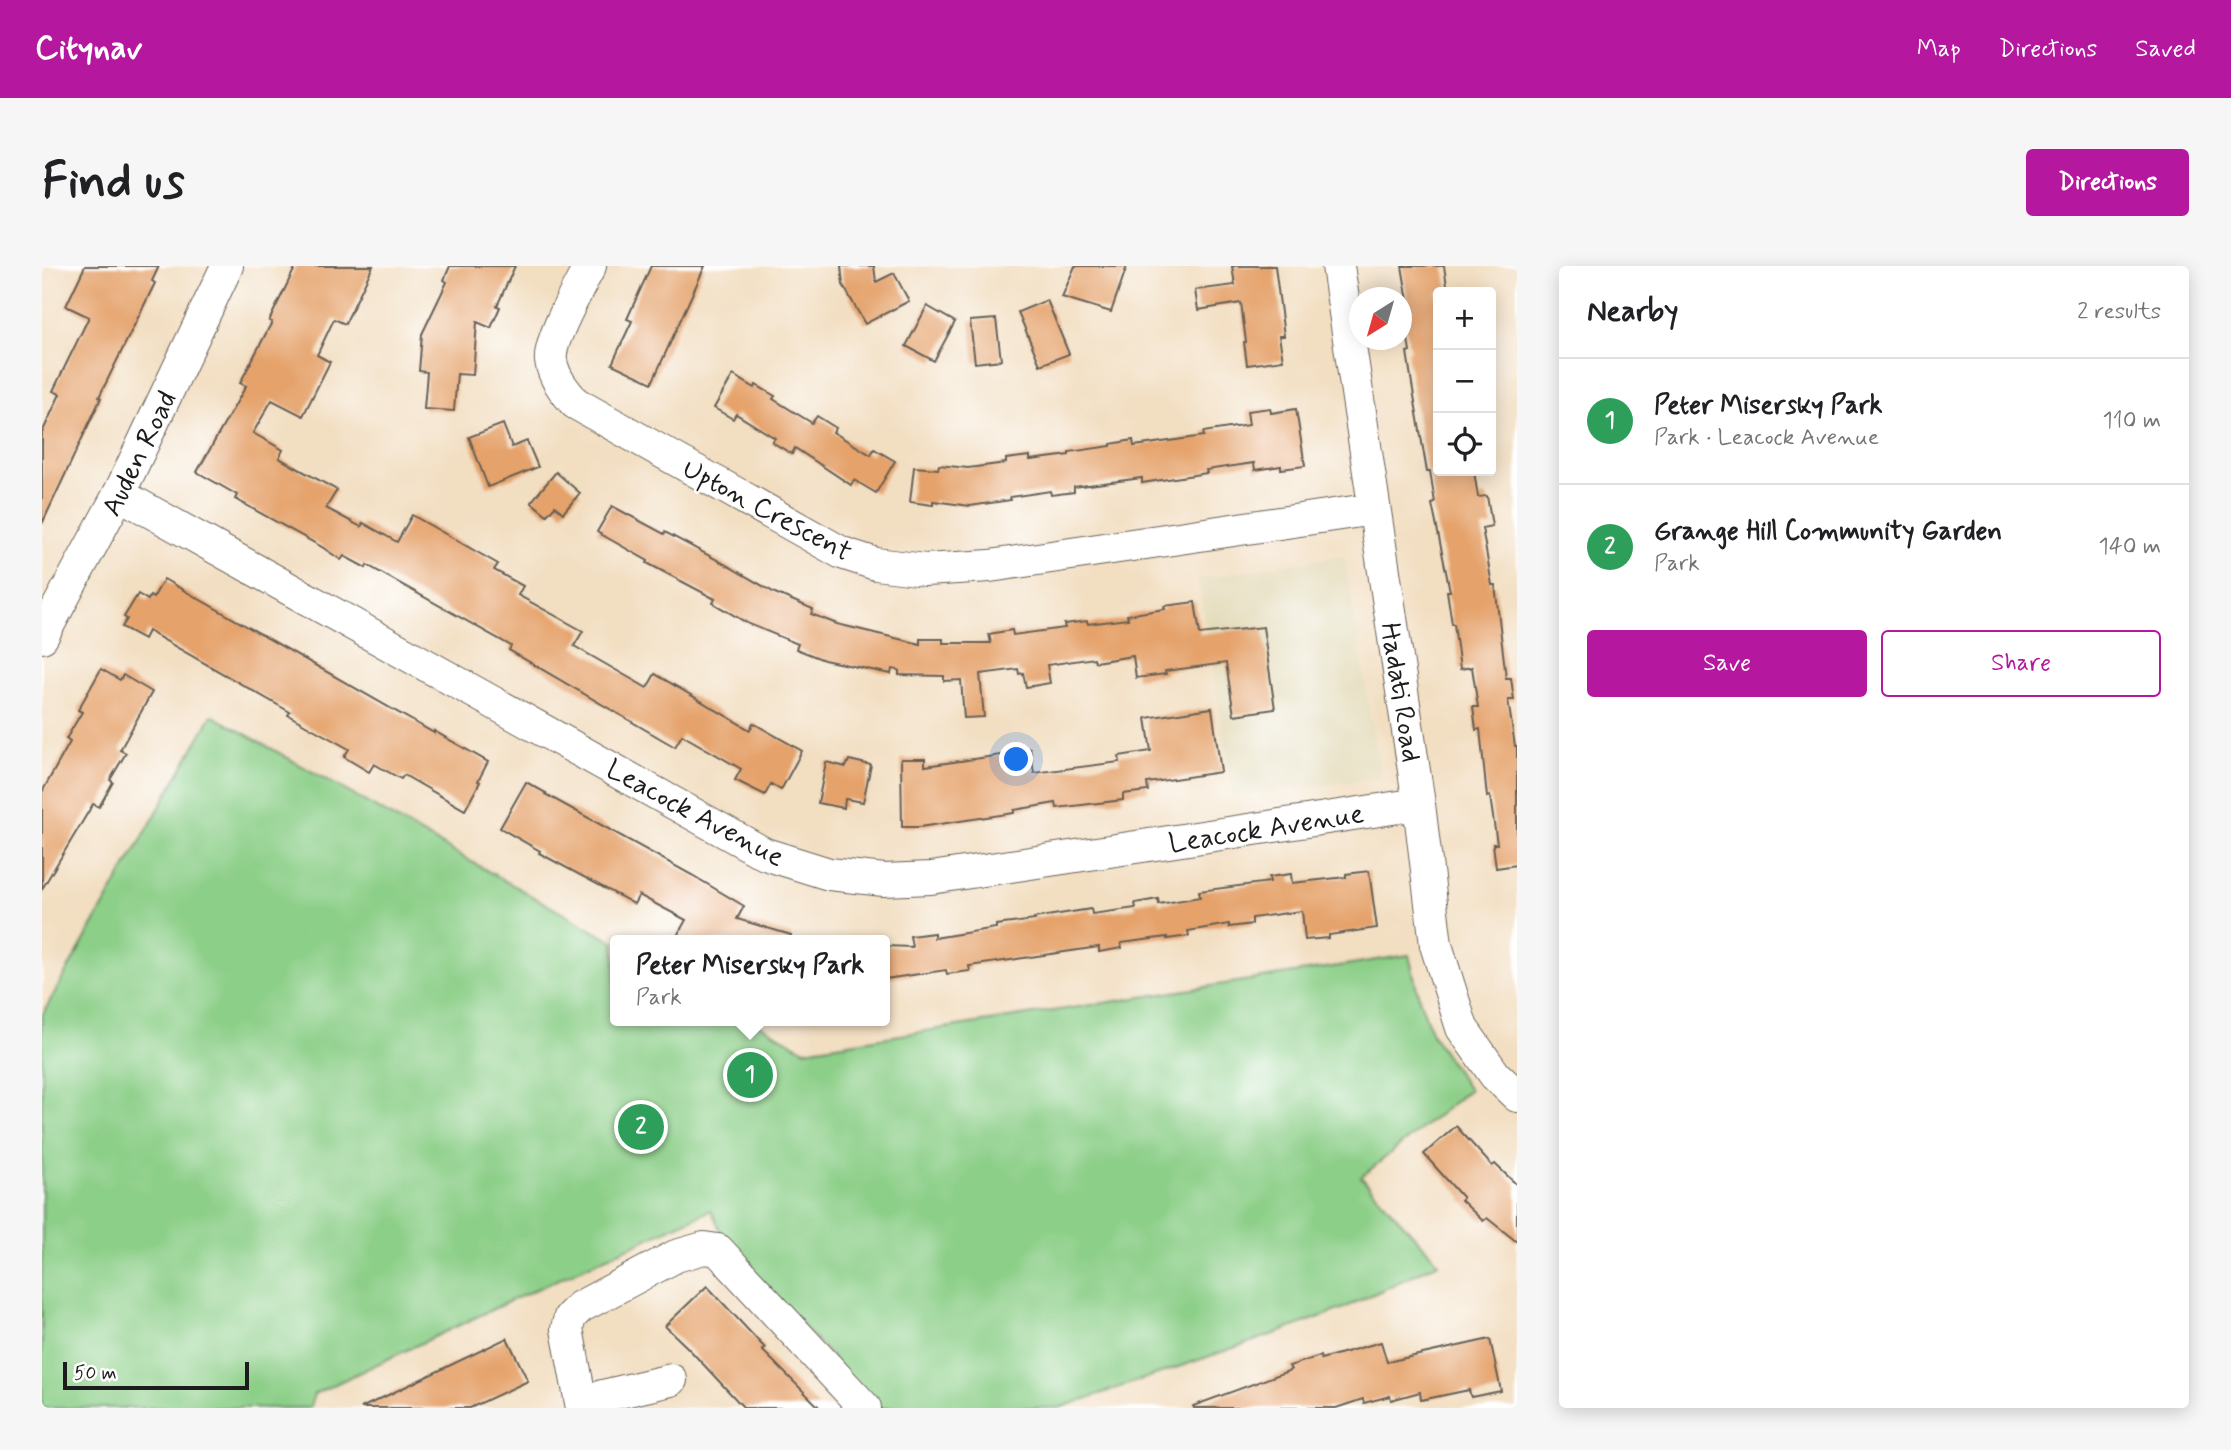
<!DOCTYPE html>
<html lang="en">
<head>
<meta charset="utf-8">
<style>
  :root { --surface:#fff; --page:#f6f6f6; --text:#202124; --muted:#757577; --line:#e0e0e0; --accent:#b5179e }
  body { margin:0; font-family:Mynerve,sans-serif; background:var(--page); color:var(--text) }
  .controls { position:absolute; right:21px; top:21px; display:grid; overflow:hidden; border-radius:7px; box-shadow:0 4px 18px #0003 }
  .controls button { width:63px; height:63px; display:grid; place-items:center; padding:0; border:0; border-bottom:2px solid var(--line); background:var(--surface); color:var(--text); font:35px sans-serif }
  .compass { position:absolute; left:1307px; top:21px; width:63px; height:63px; border-radius:50%; background:var(--surface); box-shadow:0 4px 18px #0003; rotate:217deg }
  .scale { position:absolute; left:21px; bottom:18px; width:186px; box-sizing:border-box; padding-left:7px; border:4px solid #1c1c1c; border-top:0; font-size:19px; line-height:24px; white-space:nowrap; color:#1c1c1c; -webkit-text-stroke:5px #fff; paint-order:stroke }
  .you { position:absolute; left:975px; top:494px; width:24px; height:24px; margin:-18px; border:5px solid #fff; border-radius:50%; background:#1a73e8; box-shadow:0 0 0 10px #1a73e833 }
  .badge { display:grid; place-items:center; width:46px; height:46px; border-radius:50%; background:var(--accent); color:#fff; font-size:23px; font-weight:700 }
  .pin { position:absolute; translate:-50% -50%; border:4px solid #fff; box-shadow:0 2px 7px #0006 }
  .popup { position:absolute; left:568px; top:669px; width:280px; height:91px; box-sizing:border-box; display:grid; place-content:center; border-radius:7px; background:var(--surface); filter:drop-shadow(0 2px 5px #0005); font-size:23px; white-space:nowrap; color:var(--muted) }
  .popup b { font-size:26px; color:var(--text) }
  .popup::after { content:''; position:absolute; left:50%; top:100%; margin-left:-14px; border:14px solid transparent; border-top-color:var(--surface) }
  .list { margin:0; padding:0; list-style:none }
  h2 { display:flex; justify-content:space-between; align-items:center; height:91px; margin:0; padding:0 28px; font-size:30px }
  h2 small { font-size:23px; font-weight:400; color:var(--muted) }
  .list li { display:grid; grid-template-columns:46px 1fr auto; gap:21px; align-items:center; box-sizing:border-box; height:126px; padding:0 28px; border-top:2px solid var(--line) }
  .list b { display:block; font-size:26px; white-space:nowrap }
  .list p { margin:0; font-size:23px; white-space:nowrap; color:var(--muted) }
  .list em { font-size:23px; font-style:normal; color:var(--muted) }
  .actions { display:flex; gap:14px; padding:21px 28px }
  .actions a { flex:1; padding:16px 0; border:2px solid var(--accent); border-radius:7px; text-align:center; font-size:24px; color:var(--accent) }
  .actions .main { background:var(--accent); color:#fff }
  .icon { flex:none; width:38px; height:38px; fill:none; stroke:currentColor; stroke-width:2; stroke-linecap:round; stroke-linejoin:round }
  .map { position:relative; flex:none; width:1475px; height:1142px; overflow:hidden; border-radius:7px }
  header { display:flex; align-items:center; gap:42px; box-sizing:border-box; height:98px; padding:0 35px; background:var(--accent); color:#fff }
  header strong { font-size:33px }
  nav { display:flex; gap:38px; margin-inline-start:auto; font-size:24px }
  .intro { display:flex; align-items:center; justify-content:space-between; box-sizing:border-box; height:168px; padding:0 42px }
  h1 { margin:0; font-size:49px }
  .button { padding:18px 32px; border-radius:7px; background:var(--accent); color:#fff; font-size:24px; font-weight:700 }
  main { display:flex; gap:42px; padding:0 42px }
  aside { flex:1; background:var(--surface); border-radius:7px; box-shadow:0 4px 18px #0003 }
  .map>svg:first-child { display:block }
</style>
</head>
<body>
<header>
<strong>Citynav</strong>
<nav><a>Map</a><a>Directions</a><a>Saved</a></nav>
</header>
<div class="intro"><h1>Find us</h1><a class="button">Directions</a></div>
<main>
<div class="map">
<svg width="1475" height="1142" viewBox="0 0 1475 1142">
  <rect width="100%" height="100%" fill="#fff"/>
  <filter id="ink" filterUnits="userSpaceOnUse"><feTurbulence type="fractalNoise" baseFrequency=".0143" numOctaves="2"/><feDisplacementMap in="SourceGraphic" scale="14" xChannelSelector="R" yChannelSelector="G"/><feConvolveMatrix kernelMatrix="1 2 1 2 8 2 1 2 1" color-interpolation-filters="sRGB"/></filter>
  <filter id="wash" filterUnits="userSpaceOnUse"><feTurbulence type="fractalNoise" baseFrequency=".00686" numOctaves="4" result="noise"/><feDisplacementMap in="SourceGraphic" scale="28" xChannelSelector="R" yChannelSelector="G"/><feGaussianBlur stdDeviation="1.57" result="paint"/><feColorMatrix in="noise" values="0 0 0 0 0 0 0 0 0 0 0 0 0 0 0 0 0 1.4 0 .05"/><feComposite in="paint" operator="in"/></filter>
  <g filter="url(#wash)">
    <rect width="100%" height="100%" fill="#f2dec1"/>
    <!-- built -->
    <polygon fill="#e4dbba" points="1302,289 1339,512 1191,530 1156,313"/>
    <!-- green -->
    <polygon fill="#8ccf88" stroke="#547652" stroke-width="2" points="170,449 573,677 573,755 711,755 763,784 1367,689 1377,732 1390,768 1427,824 1319,911 1397,997 1302,1042 1235,1067 1017,1142 836,1142 684,976 669,944 468,1035 272,1128 268,1142 0,1142 0,749"/>
    <g id="blocks">
      <!-- building -->
      <g fill="#e5a26b">
        <polygon points="43,0 117,0 110,15 113,17 57,131 59,132 0,258 0,167 18,128 11,125 47,51 24,40"/>
        <polygon points="254,0 331,0 303,58 292,53 275,89 288,96 261,150 230,134 211,167 241,184 237,192 295,224 284,242 319,261 321,257 355,276 370,249 456,298 452,304 481,320 476,329 541,365 532,380 605,422 613,408 708,464 711,457 760,485 739,524 729,518 723,529 693,514 699,503 640,469 633,481 467,384 469,380 325,299 324,302 302,290 299,294 280,281 193,233 195,229 155,206 204,120 198,117 230,56 227,55"/>
        <polygon points="408,0 473,0 455,40 458,41 449,62 435,56 431,109 415,108 412,145 382,143 385,106 377,105 380,68 405,16 402,14"/>
        <polygon points="609,0 663,0 610,117 570,98 590,55 585,53"/>
        <polygon points="799,0 832,0 834,16 852,7 867,35 823,58 801,19"/>
        <polygon points="1033,0 1085,0 1069,46 1020,31"/>
        <polygon points="1190,0 1233,0 1242,70 1237,70 1241,94 1205,99 1202,76 1204,76 1199,37 1156,44 1153,24 1193,19"/>
        <polygon points="1360,0 1402,0 1406,26 1396,26 1396,205 1432,205 1436,231 1445,230 1450,260 1440,262 1450,319 1453,319 1464,412 1469,412 1472,434 1466,434 1473,480 1475,480 1475,599 1454,602 1451,578 1455,578 1448,530 1445,531 1438,463 1434,464 1431,441 1436,441 1430,401 1418,403 1412,358 1410,358 1405,325 1408,325 1390,238 1393,237 1388,205 1385,206 1370,118 1365,86 1368,85 1361,42 1367,41"/>
        <polygon points="1005,34 1027,88 998,99 976,46"/>
        <polygon points="885,40 913,56 892,95 864,80"/>
        <polygon points="954,53 959,94 933,97 928,55"/>
        <polygon points="691,109 713,122 714,119 733,130 731,133 770,157 775,150 794,162 791,166 829,189 832,183 853,195 834,227 812,214 809,219 753,182 750,188 730,176 733,172 694,148 691,153 672,142"/>
        <polygon points="1228,142 1229,147 1254,143 1263,200 1239,203 1239,200 1213,204 1212,197 1164,204 1165,207 1100,217 1100,212 1032,221 1032,226 1009,229 1008,225 968,231 969,234 928,240 891,235 891,239 868,236 872,201 896,203 897,199 926,202 964,197 964,193 988,190 988,194 1027,189 1027,186 1069,180 1069,178 1091,174 1092,180 1162,170 1161,166 1207,159 1205,145"/>
        <polygon points="461,158 470,181 485,175 496,201 446,221 427,171"/>
        <polygon points="514,206 538,227 521,247 513,240 505,249 489,236"/>
        <polygon points="570,240 622,268 623,266 681,297 733,327 771,343 769,348 795,358 878,378 878,373 901,373 901,377 949,377 947,368 970,364 971,369 1023,362 1022,358 1045,355 1046,358 1086,353 1085,349 1123,343 1122,340 1153,336 1158,368 1221,361 1233,443 1192,449 1184,397 1123,405 1124,408 1094,412 1091,390 1053,396 1052,392 1005,399 1008,417 984,421 981,407 977,408 976,403 938,408 942,451 922,452 919,414 902,415 902,410 857,409 857,404 850,403 849,408 782,394 754,383 756,378 707,358 671,337 673,333 605,297 606,295 555,266"/>
        <polygon points="122,313 392,467 392,465 446,496 436,515 438,516 423,544 362,509 359,513 332,498 327,506 302,491 307,483 246,449 248,446 106,365 102,373 80,361 85,353 82,351 96,328 106,334 108,330 111,332"/>
        <polygon points="59,403 78,414 81,409 110,426 78,484 84,487 68,514 71,516 57,541 51,538 0,623 0,526 28,476 24,473 40,446 36,444"/>
        <polygon points="1170,442 1179,506 1105,517 1106,525 1081,528 1081,534 1015,542 1014,537 972,544 972,547 878,561 860,561 859,493 883,493 883,500 939,492 965,488 964,485 988,482 992,507 1078,496 1077,490 1109,485 1104,452"/>
        <polygon points="807,494 829,499 821,536 803,533 802,542 776,537 784,496 804,501"/>
        <polygon points="484,516 504,527 503,528 650,609 702,640 695,653 749,669 748,674 647,674 636,668 644,654 597,629 592,638 497,587 498,585 458,562"/>
        <polygon points="1327,605 1335,662 1287,669 1287,672 1263,674 1260,645 1210,652 1210,658 1187,661 1187,658 1146,665 1147,670 1125,673 1125,671 1079,677 1080,682 1057,686 1057,681 927,700 928,705 905,708 904,704 843,713 843,680 870,681 868,670 892,667 892,672 954,662 954,659 993,654 992,652 1049,643 1050,648 1094,642 1093,637 1116,633 1117,638 1158,631 1157,625 1228,616 1227,611 1249,608 1250,617 1304,611 1304,608"/>
        <polygon points="1414,860 1450,900 1453,898 1475,919 1475,976 1445,952 1441,955 1419,934 1421,932 1382,888"/>
        <polygon points="665,1020 723,1082 720,1084 778,1142 702,1142 647,1083 623,1060"/>
        <polygon points="465,1072 486,1115 428,1142 319,1142"/>
        <polygon points="1448,1073 1459,1125 1429,1131 1427,1124 1379,1134 1378,1126 1349,1134 1348,1130 1322,1137 1321,1133 1294,1142 1152,1142 1151,1140 1249,1104 1247,1100 1278,1090 1279,1093 1339,1076 1345,1096"/>
      </g>
    </g>
  </g>
  <g filter="url(#ink)">
    <use href="#blocks" fill-opacity="0" stroke="#676056" stroke-width="2"/>
    <g fill="none" stroke-linecap="round" stroke-linejoin="round">
      <defs>
        <g id="minor">
          <path d="M 548,0 C 538,19 506,76 509,95 C 512,112 522,124 533,137 L 800,287 L 834,298 L 883,304 L 948,300 L 1332,243"/>
          <polyline points="1296,0 1377,538 1394,679 1420,762 1453,809 1475,830"/>
          <polyline points="77,228 723,588 787,608 842,614 889,612 1377,538"/>
          <polyline points="0,371 77,228 185,0"/>
          <polyline points="539,1135 629,1114"/>
          <polyline points="540,1142 525,1063 528,1051 538,1041 634,990 662,982 676,984 823,1142"/>
        </g>
      </defs>
      <!-- minor casing -->
      <use href="#minor" stroke="#676056" stroke-width="34"/>
      <!-- minor -->
      <use href="#minor" stroke="#fff" stroke-width="32"/>
    </g>
  </g>
  <g text-anchor="middle" stroke-width="5" stroke-linejoin="round" paint-order="stroke">
    <!-- street labels -->
    <g font-size="28" fill="#1c1c1c" stroke="#fff">
      <text transform="translate(96 187) rotate(-64)" y="10">Auden Road</text>
      <text transform="translate(726 243) rotate(28)" y="10">Upton Crescent</text>
      <text transform="translate(1360 426) rotate(81)" y="10">Hadati Road</text>
      <text transform="translate(654 546) rotate(28)" y="10">Leacock Avenue</text>
      <text transform="translate(1224 561) rotate(-9)" y="10">Leacock Avenue</text>
    </g>
  </g>
</svg>
<div class="controls">
<button>+</button>
<button>−</button>
<button><svg class="icon" aria-label="locate" viewBox="0 0 24 24"><circle cx="12" cy="12" r="6"/><path d="M12 2v4M12 18v4M2 12h4M18 12h4"/></svg></button>
</div>
<svg class="compass" viewBox="-18 -18 36 36"><path d="M0-13l5 13h-10z" fill="#e53935"/><path d="M0 13l5-13h-10z" fill="#757577"/></svg>
<div class="scale">50 m</div>
<div class="you"></div>
<div class="pin badge" style="left:708px;top:809px;background:#2e9e5b">1</div>
<div class="popup"><b>Peter Misersky Park</b>Park</div>
<div class="pin badge" style="left:599px;top:861px;background:#2e9e5b">2</div>
</div>
<aside>
<h2>Nearby<small>2 results</small></h2>
<ul class="list">
<li><span class="badge" style="background:#2e9e5b">1</span><div><b>Peter Misersky Park</b><p>Park · Leacock Avenue</p></div><em>110 m</em></li>
<li><span class="badge" style="background:#2e9e5b">2</span><div><b>Grange Hill Community Garden</b><p>Park</p></div><em>140 m</em></li>
</ul>
<div class="actions"><a class="main">Save</a><a>Share</a></div>
</aside>
</main>
</body>
</html>
